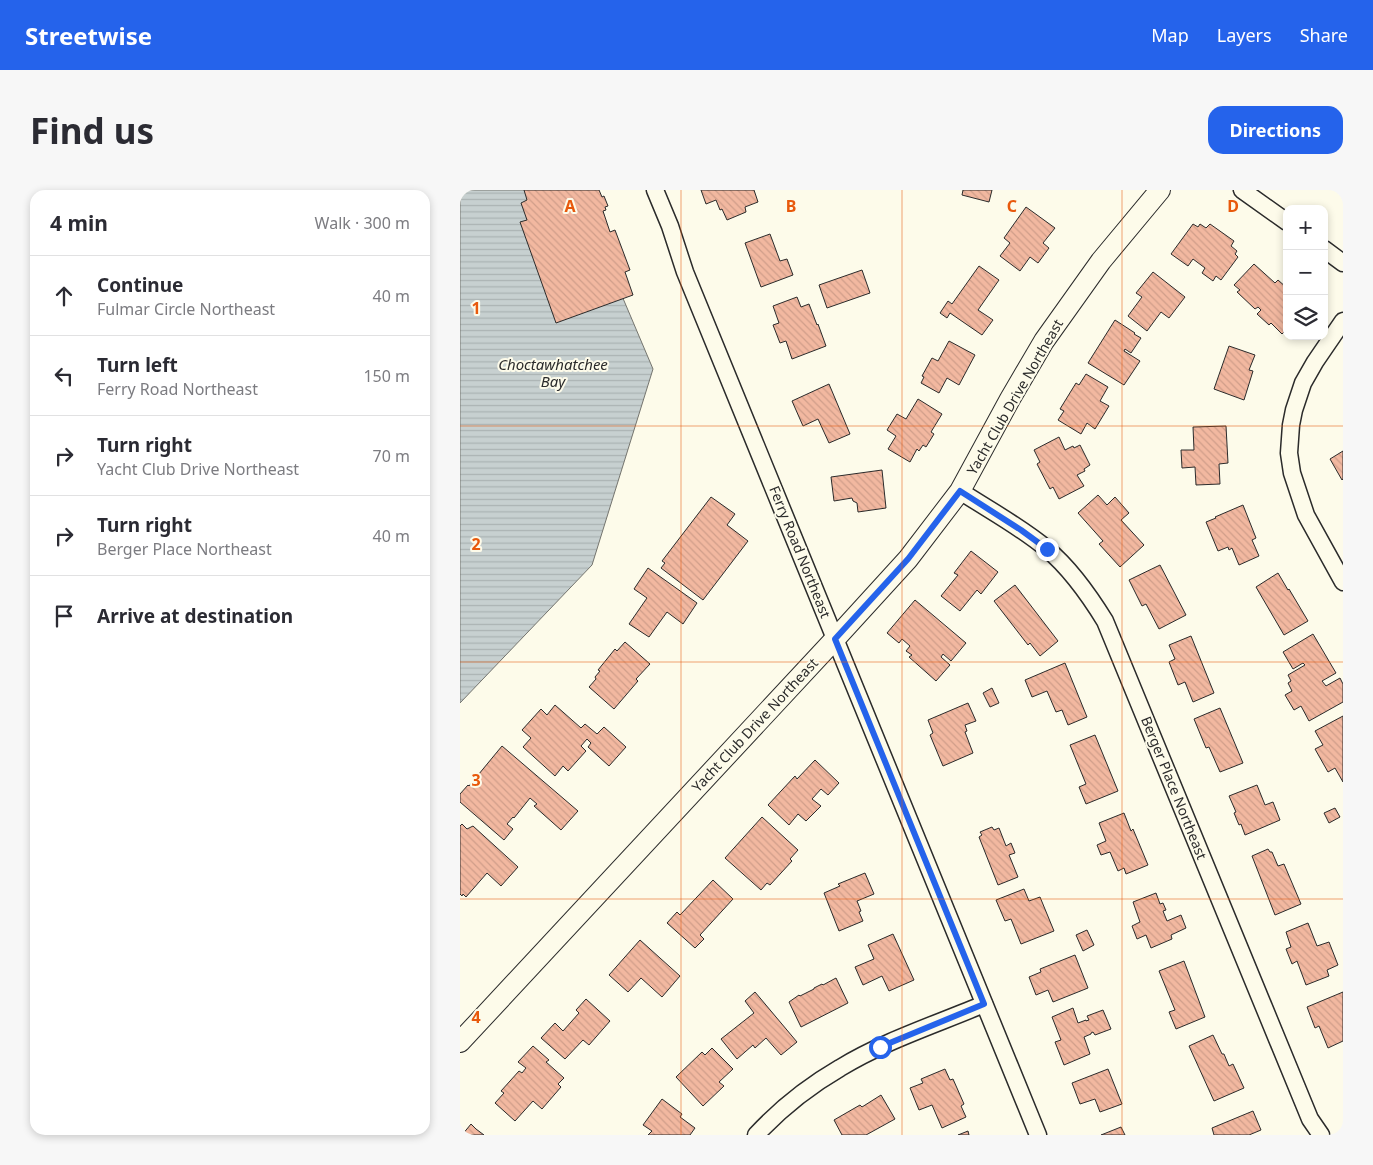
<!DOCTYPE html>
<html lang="en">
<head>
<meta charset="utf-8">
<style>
  :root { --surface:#fff; --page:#f7f7f7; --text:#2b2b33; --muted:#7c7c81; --line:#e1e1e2; --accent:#2563eb }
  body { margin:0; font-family:"Noto Sans",sans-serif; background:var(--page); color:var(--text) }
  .controls { position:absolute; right:15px; top:15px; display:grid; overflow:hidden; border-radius:10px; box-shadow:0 2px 8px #0003 }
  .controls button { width:45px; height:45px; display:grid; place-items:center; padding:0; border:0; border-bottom:1px solid var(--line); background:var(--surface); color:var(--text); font:25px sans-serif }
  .stop { position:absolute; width:15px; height:15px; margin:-11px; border:4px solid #2563eb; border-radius:50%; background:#fff }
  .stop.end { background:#2563eb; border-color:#fff; box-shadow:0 1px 5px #0008 }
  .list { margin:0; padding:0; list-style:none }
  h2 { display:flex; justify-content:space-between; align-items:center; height:65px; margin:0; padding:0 20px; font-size:21px }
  h2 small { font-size:16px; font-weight:400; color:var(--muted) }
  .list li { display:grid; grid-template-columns:32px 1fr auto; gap:15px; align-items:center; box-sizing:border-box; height:80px; padding:0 20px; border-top:1px solid var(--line) }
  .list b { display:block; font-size:19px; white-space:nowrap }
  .list p { margin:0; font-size:16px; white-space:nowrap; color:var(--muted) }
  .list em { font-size:16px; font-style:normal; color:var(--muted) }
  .icon { flex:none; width:28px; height:28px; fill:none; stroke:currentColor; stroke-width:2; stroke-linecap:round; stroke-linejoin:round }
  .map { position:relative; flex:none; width:883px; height:945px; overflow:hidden; border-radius:15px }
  header { display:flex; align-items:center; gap:30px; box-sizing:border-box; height:70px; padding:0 25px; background:var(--accent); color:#fff }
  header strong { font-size:24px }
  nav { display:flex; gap:28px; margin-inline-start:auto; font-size:18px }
  .intro { display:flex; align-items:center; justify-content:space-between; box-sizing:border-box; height:120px; padding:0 30px }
  h1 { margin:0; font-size:35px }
  .button { padding:12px 22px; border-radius:15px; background:var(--accent); color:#fff; font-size:18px; font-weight:700 }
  main { display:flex; gap:30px; padding:0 30px }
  aside { flex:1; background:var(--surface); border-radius:15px; box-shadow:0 2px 8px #0003 }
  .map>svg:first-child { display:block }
</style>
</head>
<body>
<header>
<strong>Streetwise</strong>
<nav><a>Map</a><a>Layers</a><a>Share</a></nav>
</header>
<div class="intro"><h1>Find us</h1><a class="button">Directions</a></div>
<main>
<aside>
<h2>4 min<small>Walk · 300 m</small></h2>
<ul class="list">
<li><svg class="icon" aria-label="ahead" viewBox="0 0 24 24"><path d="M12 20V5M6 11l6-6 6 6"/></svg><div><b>Continue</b><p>Fulmar Circle Northeast</p></div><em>40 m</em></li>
<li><svg class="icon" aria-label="left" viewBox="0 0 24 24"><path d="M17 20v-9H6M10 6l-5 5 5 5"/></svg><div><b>Turn left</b><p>Ferry Road Northeast</p></div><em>150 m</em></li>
<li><svg class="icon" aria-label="right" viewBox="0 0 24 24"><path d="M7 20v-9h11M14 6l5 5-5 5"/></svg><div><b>Turn right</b><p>Yacht Club Drive Northeast</p></div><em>70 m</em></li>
<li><svg class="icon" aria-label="right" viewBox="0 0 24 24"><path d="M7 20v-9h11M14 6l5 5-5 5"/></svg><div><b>Turn right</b><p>Berger Place Northeast</p></div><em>40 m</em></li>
<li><svg class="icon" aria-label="arrive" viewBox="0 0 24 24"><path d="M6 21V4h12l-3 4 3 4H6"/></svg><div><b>Arrive at destination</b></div></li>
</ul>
</aside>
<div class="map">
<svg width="883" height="945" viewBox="0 0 883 945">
  <defs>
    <pattern id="water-rules" width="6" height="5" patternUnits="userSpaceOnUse" patternTransform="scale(1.25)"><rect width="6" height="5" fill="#c7d0d0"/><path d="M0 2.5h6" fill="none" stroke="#abb3b3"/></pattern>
    <pattern id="building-back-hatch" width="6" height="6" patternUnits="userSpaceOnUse" patternTransform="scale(1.25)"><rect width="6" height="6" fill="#f2b8a0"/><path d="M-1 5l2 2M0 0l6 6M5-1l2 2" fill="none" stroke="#d09e8a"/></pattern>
  </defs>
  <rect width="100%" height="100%" fill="#fdfbea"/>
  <!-- water -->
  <polygon fill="url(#water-rules)" stroke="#74746e" points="0,0 117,0 193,179 132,375 0,513"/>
  <!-- building -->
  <g fill="url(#building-back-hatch)" stroke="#2b2b2b">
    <polygon points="64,0 139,0 142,7 144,6 148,16 145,17 146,20 143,21 150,42 155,40 170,80 165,82 173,105 96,133 60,32 67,30 61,13 67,10"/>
    <polygon points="241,0 294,0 298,12 285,17 286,22 267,30 262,19 260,20 256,10 246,14"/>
    <polygon points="503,0 532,0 529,12 502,5"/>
    <polygon points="566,17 595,38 583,53 589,58 578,73 570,67 560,81 540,66 550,53 544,48"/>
    <polygon points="733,34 738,37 740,34 746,38 750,34 774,51 771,56 777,61 775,64 778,67 761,90 756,86 753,91 742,83 745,78 733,69 728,76 711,64"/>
    <polygon points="310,44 320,71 327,69 333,85 301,97 285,53"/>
    <polygon points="794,74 815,93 818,90 827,98 827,139 822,144 811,133 809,135 797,124 801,120 798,117 795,119 777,102 780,100 774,95"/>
    <polygon points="519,76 539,90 518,120 533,130 522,145 490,123 487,128 480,123 488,111 492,114"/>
    <polygon points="402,80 410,103 367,118 359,95"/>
    <polygon points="693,82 725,107 709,128 701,122 687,141 668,126 682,107 676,103"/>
    <polygon points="337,107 341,117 349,114 357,135 358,134 366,156 332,169 326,151 320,153 313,135 319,133 313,116"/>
    <polygon points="655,130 675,143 674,144 681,148 671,163 665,159 664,161 680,171 664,195 628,173"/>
    <polygon points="489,151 515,165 499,195 487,188 479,203 461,193 464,187 462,186 472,168 478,171"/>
    <polygon points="769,156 795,165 789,180 793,181 784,210 754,199"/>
    <polygon points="626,184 648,197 640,211 649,216 635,239 627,233 621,244 598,230 604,221 600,219 616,193 619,195"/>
    <polygon points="369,194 390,244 369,253 358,229 343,236 332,211"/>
    <polygon points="458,209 482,224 471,242 474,244 466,257 463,255 459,261 457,259 450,272 428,259 436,246 427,240 437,224 446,229"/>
    <polygon points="766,236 768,273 759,274 760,294 736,295 735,277 722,278 721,260 734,260 733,237"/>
    <polygon points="599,247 605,260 613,256 614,258 620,255 630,275 624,279 625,281 617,285 624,296 599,309 593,297 590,299 577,274 580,272 574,260"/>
    <polygon points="883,261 883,289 882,290 870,269"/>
    <polygon points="422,280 426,318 398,322 397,313 393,311 392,308 374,311 371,287"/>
    <polygon points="638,305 647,315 655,307 669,323 661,330 684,355 660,377 639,354 643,351 618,323"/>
    <polygon points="251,307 275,324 267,335 288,351 243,410 201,378 205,373 202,371"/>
    <polygon points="783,315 796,348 792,350 799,366 779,375 772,358 769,360 768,357 758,361 746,332 756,328 755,327"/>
    <polygon points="511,361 538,382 521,404 517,400 500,421 481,406 498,385 494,383"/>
    <polygon points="700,375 726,425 699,439 686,414 682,416 669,390"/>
    <polygon points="188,378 237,413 223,434 207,422 189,447 169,434 187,408 174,399"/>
    <polygon points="818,383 828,400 829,399 848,431 824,445 796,397"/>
    <polygon points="555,395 598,451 580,466 570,453 568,455 534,411"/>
    <polygon points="455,410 506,453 491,471 483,464 481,467 490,475 476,491 449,467 452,465 446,461 450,456 442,449 439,453 427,443"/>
    <polygon points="853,444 876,483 862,491 866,496 880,488 883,494 883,512 849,531 841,516 834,520 825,505 832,501 828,493 831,491 828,485 845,475 843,473 833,479 823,462"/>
    <polygon points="731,446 754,503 733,512 725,492 718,495 709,472 715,469 709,455"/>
    <polygon points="165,452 190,474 176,489 178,491 154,519 129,497 136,489 135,487 140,481 138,480 155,459 157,461"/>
    <polygon points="605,473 627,527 608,535 602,520 596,522 587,501 572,507 565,490"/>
    <polygon points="532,498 539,513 530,517 523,503"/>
    <polygon points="508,513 516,531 505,535 507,541 505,542 513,563 483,576 470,545 473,543 468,530"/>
    <polygon points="95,515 121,538 125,534 137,544 144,537 166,557 149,576 128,557 131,553 127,549 121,556 126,561 108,581 103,576 95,586 63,557 71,548 62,540 81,519 87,525"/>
    <polygon points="760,518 783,573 760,582 749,557 746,558 734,529"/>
    <polygon points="883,526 883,592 875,578 868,582 855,559 863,555 855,541"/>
    <polygon points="635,545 658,601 626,614 619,597 626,594 610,555"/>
    <polygon points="42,556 118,621 101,640 74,616 77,614 70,608 54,628 53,627 47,634 53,639 44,650 0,612 0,604 8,595 9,596"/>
    <polygon points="355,570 379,593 368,605 361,599 352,609 361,616 346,631 338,624 329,635 308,615 335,586 337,589"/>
    <polygon points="797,595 805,615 813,612 820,630 785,645 781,634 779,635 774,623 776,622 769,606"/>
    <polygon points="875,618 880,627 869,633 864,623"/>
    <polygon points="664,623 671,641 673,639 688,675 666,684 664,678 658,681 650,662 641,665 637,655 646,651 639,633"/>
    <polygon points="302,627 338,660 330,669 332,671 310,695 307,693 301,700 265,668"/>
    <polygon points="2,634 7,639 13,636 58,677 41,696 27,683 6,707 3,704 2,706 0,704 0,636"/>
    <polygon points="532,637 534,640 539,638 546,656 551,653 555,663 549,665 558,687 538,695 519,647 522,645 520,642"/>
    <polygon points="808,659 810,662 812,662 818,676 824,674 841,714 815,725 792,666"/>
    <polygon points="405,683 414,704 397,711 401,721 399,722 403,731 379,741 364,703 380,696 378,694"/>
    <polygon points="253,690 273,709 240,745 244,749 235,758 207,733 217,722 220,725"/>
    <polygon points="564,699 569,711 580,707 594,741 561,754 551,729 545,731 536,710"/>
    <polygon points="696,703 700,714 703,713 706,720 703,721 707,731 721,725 726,738 711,745 712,749 691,758 686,745 677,749 672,736 680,732 673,712"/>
    <polygon points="848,733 857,756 869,752 878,775 867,780 869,786 846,795 837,771 832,774 826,759 831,757 826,742"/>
    <polygon points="627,740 634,755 623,761 616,745"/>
    <polygon points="433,744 454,790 429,801 422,786 403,795 395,777 414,769 408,755"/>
    <polygon points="180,750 220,786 202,807 181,788 168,802 149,785"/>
    <polygon points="615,765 628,798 593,812 588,800 576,805 569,787 581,782 580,779"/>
    <polygon points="724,771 745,827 716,839 709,822 715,820 699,781"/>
    <polygon points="376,788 388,813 341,837 329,812 339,805 340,806 354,799 354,798 362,794 363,795"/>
    <polygon points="295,802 337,852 321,865 306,848 295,858 293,855 277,869 261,849 294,823 285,811"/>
    <polygon points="883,802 883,851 868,858 859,836 855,838 847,817"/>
    <polygon points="126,809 150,831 129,855 123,850 105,869 81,848 95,833 103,841 119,823 116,820"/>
    <polygon points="613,818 618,833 626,830 626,831 629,830 627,826 643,820 651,839 635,845 633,842 631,843 631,844 624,847 630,864 604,875 595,852 601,850 592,827"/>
    <polygon points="753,845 762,864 764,864 769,876 773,874 784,898 754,911 729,856"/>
    <polygon points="73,856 89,870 86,872 104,888 98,894 101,897 82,919 73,911 55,931 35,913 44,903 41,901 59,881 62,883 66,878 58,872"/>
    <polygon points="252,858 273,879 259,892 264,896 243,916 216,887 242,862 245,865"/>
    <polygon points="485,879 490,890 493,889 504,914 501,916 506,927 482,938 472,915 459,920 450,898 463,893 461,889"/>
    <polygon points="648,879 662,914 640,922 635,909 620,914 612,893"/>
    <polygon points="421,905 435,929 406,945 382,945 374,930 400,915 402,917"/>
    <polygon points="202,909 222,924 220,927 235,938 230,945 188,945 192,941 183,935"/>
    <polygon points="793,921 801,940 789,945 754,945 752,938"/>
    <polygon points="11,934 16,939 24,945 2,945"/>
    <polygon points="661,937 665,945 641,945"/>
    <polygon points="508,941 509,945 498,945"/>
  </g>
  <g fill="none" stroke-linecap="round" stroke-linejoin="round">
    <defs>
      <g id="minor">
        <polyline points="195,0 210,36 225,82 578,945"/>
        <polyline points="782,0 827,32"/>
        <polyline points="864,59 883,73"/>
        <polyline points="883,131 855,172 843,193 834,220 831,235 829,263 832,283 846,325 883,392"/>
        <path d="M 500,301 C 529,320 561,337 587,359 C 611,379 629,405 645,431 L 850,929 L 861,945"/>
        <path d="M 296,945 C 321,918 349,896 380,878 C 424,851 477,834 524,814"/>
      </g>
      <polyline id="tertiary" points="0,852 375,449 448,369 500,301 550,209 584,151 641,71 700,0"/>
    </defs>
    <!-- minor casing -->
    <use href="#minor" stroke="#2b2b2b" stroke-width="19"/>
    <!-- tertiary casing -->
    <use href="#tertiary" stroke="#2b2b2b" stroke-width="22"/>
    <!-- minor -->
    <use href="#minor" stroke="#fdfbea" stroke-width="16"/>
    <!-- tertiary -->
    <use href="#tertiary" stroke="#fdfbea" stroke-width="20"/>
  </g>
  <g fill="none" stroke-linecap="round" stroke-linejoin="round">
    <!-- route -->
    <polyline stroke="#2563eb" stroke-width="6" points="420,857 524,814 375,449 448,369 500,301 561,340 587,359"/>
  </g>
  <!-- grid -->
  <path fill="none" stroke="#e8590c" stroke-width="1" stroke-opacity="0.55" d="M 221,0 L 221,945M 442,0 L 442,945M 662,0 L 662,945M 0,236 L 883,236M 0,472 L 883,472M 0,709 L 883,709"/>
  <g text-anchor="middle" stroke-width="4" stroke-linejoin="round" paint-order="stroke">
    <!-- street labels -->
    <g font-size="14" fill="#2b2b2b" stroke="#fdfbea">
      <text transform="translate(555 207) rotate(-60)" y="5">Yacht Club Drive Northeast</text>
      <text transform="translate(340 362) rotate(68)" y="5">Ferry Road Northeast</text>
      <text transform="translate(295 535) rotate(-47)" y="5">Yacht Club Drive Northeast</text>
      <text transform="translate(714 598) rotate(68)" y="5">Berger Place Northeast</text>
    </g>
    <!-- water labels -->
    <g font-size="15" font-style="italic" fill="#2b2b2b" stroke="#fdfbea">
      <text x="93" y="180">Choctawhatchee<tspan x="93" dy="17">Bay</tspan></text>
    </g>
  </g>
  <g font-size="16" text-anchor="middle" font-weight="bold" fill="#e8590c" stroke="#fdfbea" stroke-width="4" stroke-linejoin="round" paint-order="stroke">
    <text x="110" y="22">A</text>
    <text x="331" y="22">B</text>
    <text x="552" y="22">C</text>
    <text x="773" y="22">D</text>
    <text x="16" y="124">1</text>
    <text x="16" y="360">2</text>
    <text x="16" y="596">3</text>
    <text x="16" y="833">4</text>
  </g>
</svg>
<div class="controls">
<button>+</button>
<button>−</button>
<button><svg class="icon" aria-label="layers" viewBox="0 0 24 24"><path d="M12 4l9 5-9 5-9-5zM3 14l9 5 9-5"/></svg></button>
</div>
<div class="stop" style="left:420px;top:857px"></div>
<div class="stop end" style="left:587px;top:359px"></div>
</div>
</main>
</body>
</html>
